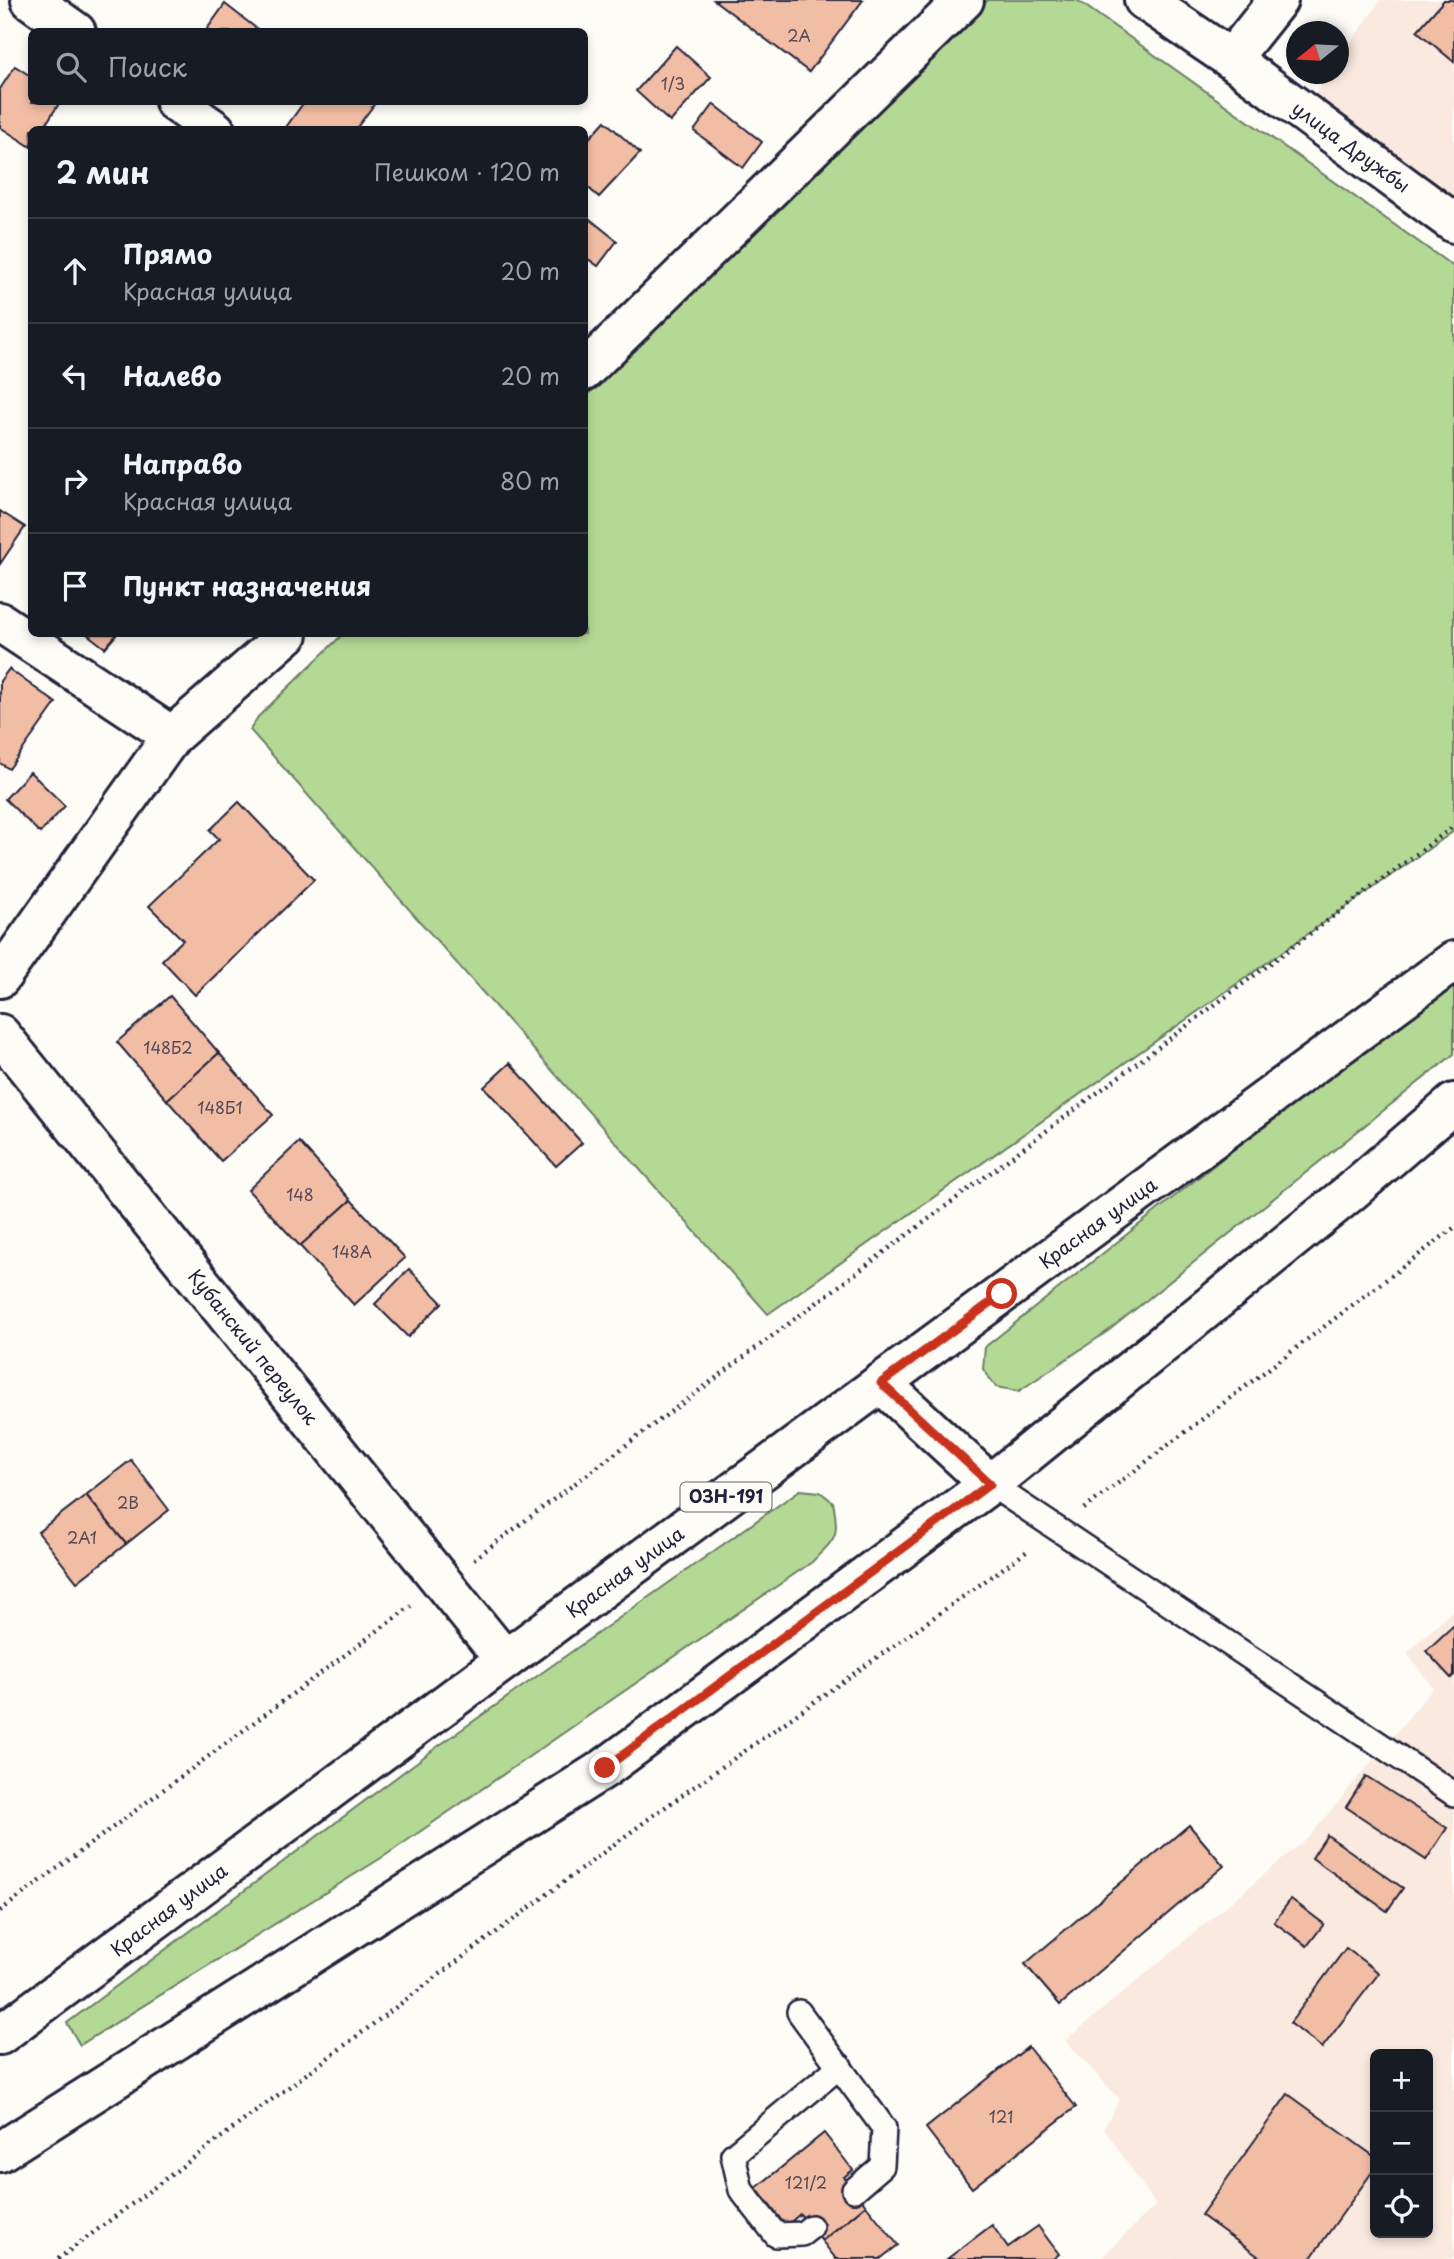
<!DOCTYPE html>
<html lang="ru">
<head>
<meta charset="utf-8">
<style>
  :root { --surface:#171b24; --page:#20242c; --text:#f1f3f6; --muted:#9ea1a6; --line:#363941 }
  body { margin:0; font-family:"Playpen Sans",sans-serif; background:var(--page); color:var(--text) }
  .controls { position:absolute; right:21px; bottom:21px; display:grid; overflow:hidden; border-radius:10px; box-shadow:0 4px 10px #0003 }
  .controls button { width:63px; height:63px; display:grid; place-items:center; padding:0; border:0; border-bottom:2px solid var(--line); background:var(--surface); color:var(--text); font:35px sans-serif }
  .compass { position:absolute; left:1286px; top:21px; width:63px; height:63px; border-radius:50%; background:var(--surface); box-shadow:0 4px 10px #0003; rotate:252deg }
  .stop { position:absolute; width:21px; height:21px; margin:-16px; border:5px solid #c8321e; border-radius:50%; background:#fff }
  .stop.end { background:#c8321e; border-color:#fff; box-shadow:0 2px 7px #0008 }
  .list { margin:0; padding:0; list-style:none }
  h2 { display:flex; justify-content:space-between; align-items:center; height:91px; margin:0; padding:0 28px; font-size:30px }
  h2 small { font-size:23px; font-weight:400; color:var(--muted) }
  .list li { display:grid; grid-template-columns:46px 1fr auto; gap:21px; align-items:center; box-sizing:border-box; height:105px; padding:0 28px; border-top:2px solid var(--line) }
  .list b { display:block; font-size:26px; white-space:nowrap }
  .list p { margin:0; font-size:23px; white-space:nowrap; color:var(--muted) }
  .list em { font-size:23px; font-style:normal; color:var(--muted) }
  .icon { flex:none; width:38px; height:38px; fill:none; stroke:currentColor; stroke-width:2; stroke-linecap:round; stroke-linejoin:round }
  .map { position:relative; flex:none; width:1454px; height:2259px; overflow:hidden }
  .search { position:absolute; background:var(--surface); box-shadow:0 4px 10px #0003; left:28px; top:28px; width:560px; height:77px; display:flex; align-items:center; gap:18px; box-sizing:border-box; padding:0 24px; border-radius:10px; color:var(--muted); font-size:26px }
  .panel { position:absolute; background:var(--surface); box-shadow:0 4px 10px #0003; left:28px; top:126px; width:560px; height:511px; border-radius:10px }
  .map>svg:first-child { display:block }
</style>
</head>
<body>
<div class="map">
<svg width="1454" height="2259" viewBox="0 0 1454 2259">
  <rect width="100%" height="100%" fill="#fdfcf7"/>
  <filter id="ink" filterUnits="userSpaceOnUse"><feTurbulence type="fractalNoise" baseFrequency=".0143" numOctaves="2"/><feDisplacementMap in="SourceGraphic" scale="14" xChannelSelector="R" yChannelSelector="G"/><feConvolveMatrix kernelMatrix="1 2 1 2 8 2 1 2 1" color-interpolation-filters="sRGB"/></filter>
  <g filter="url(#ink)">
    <!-- built -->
    <g fill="#fae9de" fill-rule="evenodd">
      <polygon points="1381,0 1454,0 1454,204 1309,102 1329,74 1338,74 1339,60"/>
      <path d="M 1454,1609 L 1454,2259 L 1100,2259 L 1156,2205 L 1104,2128 L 1120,2099 L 1065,2041 L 1309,1837 L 1433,1688 L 1407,1653 ZM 1375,2054 L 1428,2054 L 1428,2233 L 1375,2233 Z"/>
    </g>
    <!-- green -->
    <g fill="#b4d994" stroke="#6b7e68" stroke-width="2">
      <polygon points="988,0 1077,0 1454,267 1454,831 768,1314 250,730 258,717 343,634 584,634 585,397"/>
      <polygon points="1454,984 1454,1054 1108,1331 1019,1391 996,1387 983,1369 985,1347 1349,1058"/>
      <path d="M 800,1490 L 820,1492 L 833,1502 C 840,1538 836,1537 812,1562 L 386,1855 L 80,2045 L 67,2023 L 437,1747 Z"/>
    </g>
    <!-- building -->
    <g fill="#f2bda5" stroke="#22223b" stroke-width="2">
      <polygon points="714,0 863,0 809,72"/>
      <polygon points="1444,0 1454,0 1454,62 1417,31"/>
      <polygon points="225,4 261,32 205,32"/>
      <polygon points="676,46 711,77 670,122 636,91"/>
      <polygon points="15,66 32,77 32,102 60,102 42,130 32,130 31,147 0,127 0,89"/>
      <polygon points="304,102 376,102 355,130 284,130"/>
      <polygon points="714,104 762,142 743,168 694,131"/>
      <polygon points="605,121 640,153 599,197 584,184 584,144"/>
      <polygon points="586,216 617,241 598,266 584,256"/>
      <polygon points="0,511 25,527 0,564"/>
      <polygon points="87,634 117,634 105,648"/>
      <polygon points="9,669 56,703 9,769 0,763 0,681"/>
      <polygon points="30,772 65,806 40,833 5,799"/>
      <polygon points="239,802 314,880 195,995 162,960 183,940 149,906 219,839 210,830"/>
      <polygon points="170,996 219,1053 167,1100 117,1042"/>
      <polygon points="219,1053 273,1115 221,1161 167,1100"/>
      <polygon points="510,1063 582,1143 556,1166 484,1087"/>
      <polygon points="299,1142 351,1200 300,1246 248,1190"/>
      <polygon points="351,1200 405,1258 354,1305 300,1246"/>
      <polygon points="409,1269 442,1303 408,1337 375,1304"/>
      <polygon points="131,1460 169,1510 126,1544 86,1495"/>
      <polygon points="86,1495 126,1544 77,1582 38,1532"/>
      <polygon points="1454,1625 1454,1675 1451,1678 1426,1651"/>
      <polygon points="1366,1776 1447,1828 1426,1860 1346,1807"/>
      <polygon points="1189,1825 1224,1866 1060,2005 1025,1964"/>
      <polygon points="1327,1835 1403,1888 1387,1911 1312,1858"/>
      <polygon points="1291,1899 1324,1924 1307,1946 1274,1922"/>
      <polygon points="1346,1948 1379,1973 1322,2048 1290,2023"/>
      <polygon points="1028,2047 1076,2107 972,2188 926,2128"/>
      <polygon points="1288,2094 1375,2157 1375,2168 1310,2259 1262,2259 1201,2215"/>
      <polygon points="824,2133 853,2170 844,2177 866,2205 822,2241 800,2214 786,2226 756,2188"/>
      <polygon points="866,2205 898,2245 880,2259 836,2259 822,2241"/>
      <polygon points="992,2225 1008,2247 1038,2226 1059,2254 1053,2259 947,2259"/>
    </g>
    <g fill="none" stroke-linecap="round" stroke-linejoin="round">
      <defs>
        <g id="lane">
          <polyline points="990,1484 1454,1794"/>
          <polyline points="799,2012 884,2128 882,2166 854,2190"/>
          <polyline points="811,2227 802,2234 776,2235 741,2190 733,2155 840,2066"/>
        </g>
        <g id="street">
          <polyline points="31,0 76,32"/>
          <polyline points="1144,0 1231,59 1454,223"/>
          <polyline points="1231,59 1278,0"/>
          <polyline points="175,102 215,130"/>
          <polyline points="584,371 964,0"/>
          <polyline points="0,622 172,736"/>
          <polyline points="0,978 172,736 288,634"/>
          <polyline points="0,1034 505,1660"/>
        </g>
        <g id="primary">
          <polyline points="881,1383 990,1484"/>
          <polyline points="0,2035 505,1660 1454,961"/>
          <polyline points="0,2152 605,1768 990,1484 1347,1195 1454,1103"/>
        </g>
      </defs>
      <!-- lane casing -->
      <use href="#lane" stroke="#22223b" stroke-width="28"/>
      <!-- street casing -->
      <use href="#street" stroke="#22223b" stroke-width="44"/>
      <!-- primary casing -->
      <use href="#primary" stroke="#22223b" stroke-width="44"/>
      <!-- path -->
      <g stroke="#22223b" stroke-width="4.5" stroke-dasharray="2 5" stroke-linecap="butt">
        <polyline points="1084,1509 1454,1228"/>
        <polyline points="474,1559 1454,826"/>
        <polyline points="0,1911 411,1606"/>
        <polyline points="58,2259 647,1820 1029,1550"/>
      </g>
      <!-- lane -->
      <use href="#lane" stroke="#fdfcf7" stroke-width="23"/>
      <!-- street -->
      <use href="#street" stroke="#fdfcf7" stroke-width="38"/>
      <!-- primary -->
      <use href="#primary" stroke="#fdfcf7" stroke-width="38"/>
    </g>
  </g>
  <g fill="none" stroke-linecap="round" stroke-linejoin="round" filter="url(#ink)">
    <!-- route -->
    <polyline stroke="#c8321e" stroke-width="9" points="605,1768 990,1484 881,1383 1002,1294"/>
  </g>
  <g text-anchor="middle" stroke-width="5" stroke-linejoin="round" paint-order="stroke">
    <!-- number labels -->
    <g font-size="16" fill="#564956">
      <text x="799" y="42">2А</text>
      <text x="673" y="90">1/3</text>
      <text x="168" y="1054">148Б2</text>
      <text x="220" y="1114">148Б1</text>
      <text x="300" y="1201">148</text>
      <text x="352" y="1258">148А</text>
      <text x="128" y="1509">2В</text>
      <text x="82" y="1544">2А1</text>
      <text x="1001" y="2123">121</text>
      <text x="806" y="2189">121/2</text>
    </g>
    <!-- shield labels -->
    <rect fill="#fdfcf7" stroke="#646373" stroke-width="2" x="680.5" y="1482.5" width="91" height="29" rx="5"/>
    <g font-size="18" font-weight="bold" fill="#22223b">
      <text x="726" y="1503">03Н-191</text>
    </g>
    <!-- street labels -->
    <g font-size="19" fill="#22223b" stroke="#fdfcf7">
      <text transform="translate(1351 147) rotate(36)" y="7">улица Дружбы</text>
      <text transform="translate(1098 1223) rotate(-36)" y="7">Красная улица</text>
      <text transform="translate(253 1347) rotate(51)" y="7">Кубанский переулок</text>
      <text transform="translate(625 1572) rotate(-36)" y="7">Красная улица</text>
      <text transform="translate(169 1910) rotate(-37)" y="7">Красная улица</text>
    </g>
  </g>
</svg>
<div class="controls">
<button>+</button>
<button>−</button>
<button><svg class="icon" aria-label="locate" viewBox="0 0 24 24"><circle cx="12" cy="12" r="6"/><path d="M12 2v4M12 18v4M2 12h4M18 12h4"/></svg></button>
</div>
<svg class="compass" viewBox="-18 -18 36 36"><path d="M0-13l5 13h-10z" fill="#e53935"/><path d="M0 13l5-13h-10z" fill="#9ea1a6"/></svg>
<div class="stop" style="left:1002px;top:1294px"></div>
<div class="stop end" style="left:605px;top:1768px"></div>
<div class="search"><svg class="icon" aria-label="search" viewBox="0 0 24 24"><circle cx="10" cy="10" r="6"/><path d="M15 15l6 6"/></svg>Поиск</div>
<section class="panel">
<h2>2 мин<small>Пешком · 120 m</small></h2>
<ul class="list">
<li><svg class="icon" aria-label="ahead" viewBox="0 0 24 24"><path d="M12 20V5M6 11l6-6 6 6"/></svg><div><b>Прямо</b><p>Красная улица</p></div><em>20 m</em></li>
<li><svg class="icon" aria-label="left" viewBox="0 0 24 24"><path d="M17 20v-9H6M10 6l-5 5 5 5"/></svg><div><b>Налево</b></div><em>20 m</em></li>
<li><svg class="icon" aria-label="right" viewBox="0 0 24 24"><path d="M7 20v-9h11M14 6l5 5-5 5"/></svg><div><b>Направо</b><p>Красная улица</p></div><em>80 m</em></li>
<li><svg class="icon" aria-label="arrive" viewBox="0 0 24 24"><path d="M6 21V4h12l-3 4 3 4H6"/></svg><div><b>Пункт назначения</b></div></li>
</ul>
</section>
</div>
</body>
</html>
